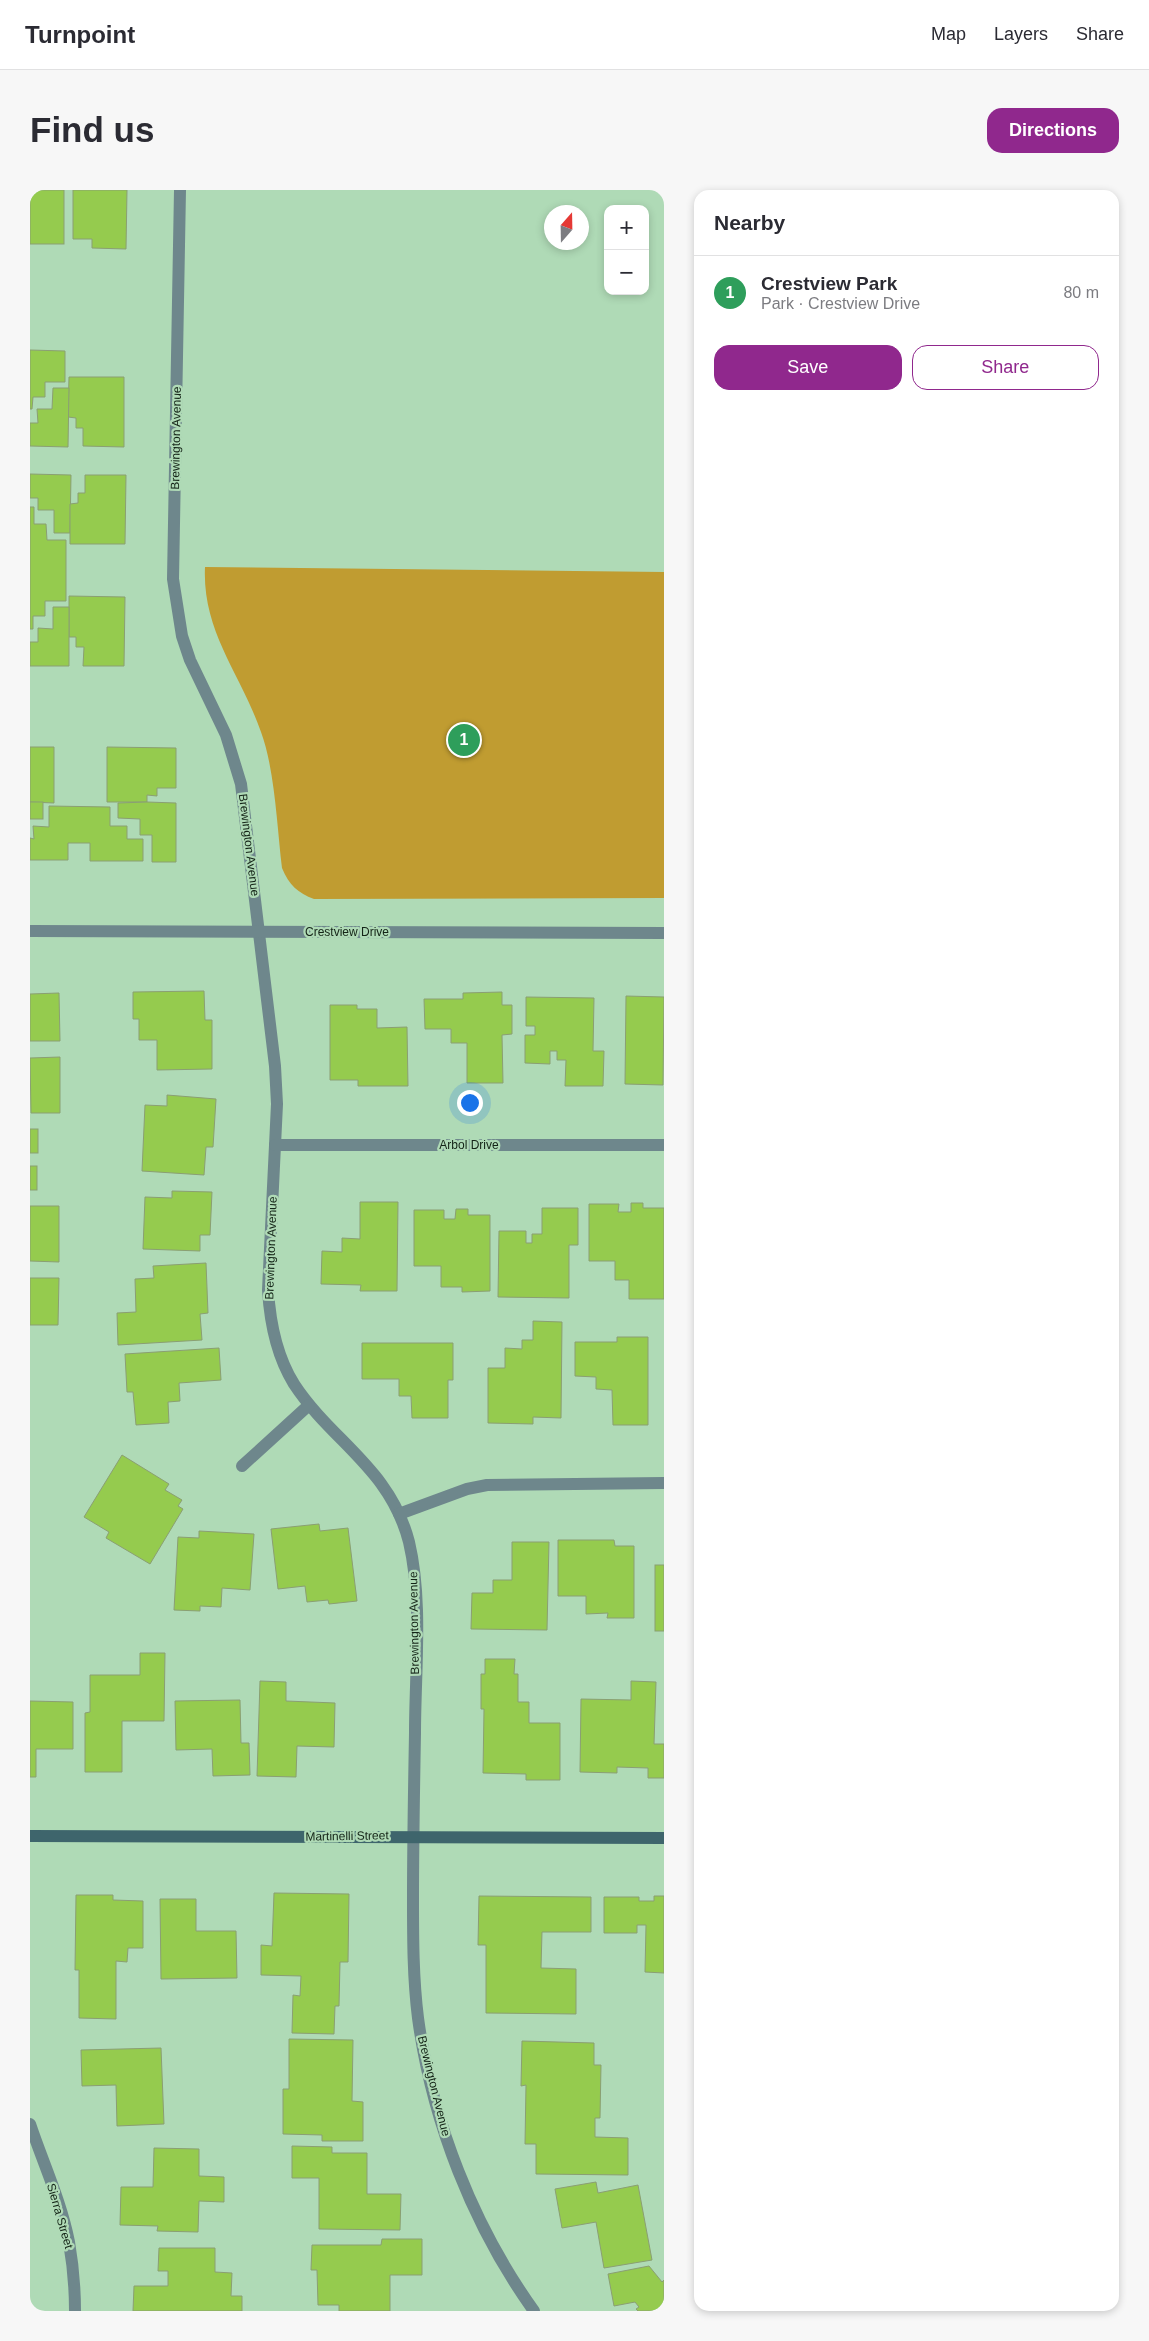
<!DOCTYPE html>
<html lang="en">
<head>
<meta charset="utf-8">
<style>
  :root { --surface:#fff; --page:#f7f7f7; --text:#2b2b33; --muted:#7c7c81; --line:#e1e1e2; --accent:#90288d }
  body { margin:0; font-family:Helvetica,sans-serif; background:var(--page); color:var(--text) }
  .controls { position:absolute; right:15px; top:15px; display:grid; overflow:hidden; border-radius:10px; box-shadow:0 2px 8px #0003 }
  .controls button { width:45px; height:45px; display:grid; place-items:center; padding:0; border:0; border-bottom:1px solid var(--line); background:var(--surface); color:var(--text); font:25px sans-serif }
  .compass { position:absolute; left:514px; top:15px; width:45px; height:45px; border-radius:50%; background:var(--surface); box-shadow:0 2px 8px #0003; rotate:20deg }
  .you { position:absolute; left:439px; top:912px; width:18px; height:18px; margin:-12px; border:4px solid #fff; border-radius:50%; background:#1a73e8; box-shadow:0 0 0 8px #1a73e833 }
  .badge { display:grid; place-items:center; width:32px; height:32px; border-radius:50%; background:var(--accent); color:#fff; font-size:16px; font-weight:700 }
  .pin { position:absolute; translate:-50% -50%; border:2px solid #fff; box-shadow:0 1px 5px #0006 }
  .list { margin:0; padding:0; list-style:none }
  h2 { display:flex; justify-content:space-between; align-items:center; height:65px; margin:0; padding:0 20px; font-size:21px }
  h2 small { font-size:16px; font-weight:400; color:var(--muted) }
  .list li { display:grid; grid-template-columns:32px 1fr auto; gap:15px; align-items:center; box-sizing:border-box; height:75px; padding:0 20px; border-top:1px solid var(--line) }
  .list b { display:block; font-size:19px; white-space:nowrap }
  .list p { margin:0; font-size:16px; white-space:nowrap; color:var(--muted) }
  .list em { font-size:16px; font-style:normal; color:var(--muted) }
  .actions { display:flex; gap:10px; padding:15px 20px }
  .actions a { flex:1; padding:11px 0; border:1px solid var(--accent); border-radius:15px; text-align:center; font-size:18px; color:var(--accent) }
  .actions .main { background:var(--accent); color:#fff }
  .map { position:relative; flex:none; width:634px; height:2121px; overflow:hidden; border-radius:15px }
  header { display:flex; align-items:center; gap:30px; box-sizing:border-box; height:70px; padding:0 25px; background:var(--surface); border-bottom:1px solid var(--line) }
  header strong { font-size:24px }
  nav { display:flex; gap:28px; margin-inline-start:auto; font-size:18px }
  .intro { display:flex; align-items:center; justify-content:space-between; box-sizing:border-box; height:120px; padding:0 30px }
  h1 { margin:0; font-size:35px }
  .button { padding:12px 22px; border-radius:15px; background:var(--accent); color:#fff; font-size:18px; font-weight:700 }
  main { display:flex; gap:30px; padding:0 30px }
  aside { flex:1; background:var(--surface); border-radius:15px; box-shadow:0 2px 8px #0003 }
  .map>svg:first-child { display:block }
</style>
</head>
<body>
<header>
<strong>Turnpoint</strong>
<nav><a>Map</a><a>Layers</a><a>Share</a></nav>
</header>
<div class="intro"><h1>Find us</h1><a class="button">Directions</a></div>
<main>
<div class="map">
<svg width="634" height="2121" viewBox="0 0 634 2121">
  <rect width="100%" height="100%" fill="#afdab6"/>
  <!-- green -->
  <path fill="#c09c31" d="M 175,377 L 634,382 L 634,708 L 284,709 C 268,703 259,695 252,678 C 247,637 245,580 231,542 C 211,484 172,442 175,377 Z"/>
  <!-- building -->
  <g fill="#95cb4e" stroke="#8a9f73">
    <rect x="0" y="0" width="34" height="54"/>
    <polygon points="43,0 97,0 96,59 62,58 62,49 43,49"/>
    <polygon points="0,160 35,161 35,192 15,192 15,207 3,207 2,219 0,219"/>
    <polygon points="39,187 94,187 94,257 53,256 53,238 46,238 46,228 38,227"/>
    <polygon points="23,198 39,198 38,257 0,256 0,233 8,233 7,219 22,219"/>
    <polygon points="0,284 41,285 40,343 24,343 24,320 8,320 8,308 0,308"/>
    <polygon points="55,285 96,285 95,354 40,354 40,314 48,313 48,303 55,303"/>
    <polygon points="0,317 4,317 4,334 16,334 17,350 36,350 36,411 15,411 15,426 3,426 3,439 0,439"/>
    <polygon points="39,406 95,407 94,476 53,476 54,457 46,457 46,447 39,447"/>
    <polygon points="23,417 39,417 39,476 0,476 0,452 8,452 8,438 23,439"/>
    <polygon points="0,557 24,557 24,613 0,612"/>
    <polygon points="77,557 146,558 146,598 127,598 127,606 117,605 117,612 77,612"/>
    <rect x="0" y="612" width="13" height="17"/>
    <polygon points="117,612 146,613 146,672 122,672 122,645 110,645 110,629 88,628 88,613"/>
    <polygon points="19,616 80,617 80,636 97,636 97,649 113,649 113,671 60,671 60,653 38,653 38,670 0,670 0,648 4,649 3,636 19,637"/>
    <polygon points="174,801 175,830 182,830 182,879 127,880 127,850 109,850 109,829 103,829 103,802"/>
    <polygon points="472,802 472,815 482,815 482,844 472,845 473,893 437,893 437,853 421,853 421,839 395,839 394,809 433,809 433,803"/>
    <polygon points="29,803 30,851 0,851 0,804"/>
    <polygon points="596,806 634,807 633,895 595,894"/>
    <polygon points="496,807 564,808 563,861 574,861 573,896 535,896 536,870 527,870 527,861 520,861 520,874 495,873 495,845 505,845 505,836 496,836"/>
    <polygon points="300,815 327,815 327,819 347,819 347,838 377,837 378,896 328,896 328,890 300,890"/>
    <polygon points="30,867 30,923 1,923 0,868"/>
    <polygon points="137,905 186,909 183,957 176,957 174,985 112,981 115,915 137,916"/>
    <rect x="0" y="939" width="8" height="24"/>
    <rect x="0" y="976" width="7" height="24"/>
    <polygon points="142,1001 182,1002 180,1045 170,1045 170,1061 113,1059 115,1007 142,1008"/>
    <polygon points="330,1012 368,1012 367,1101 330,1101 331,1095 291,1094 292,1061 312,1062 312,1048 330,1049"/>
    <polygon points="601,1013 613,1013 613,1018 634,1018 634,1109 599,1109 599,1090 585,1090 585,1071 559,1071 559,1014 589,1014 588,1022 601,1022"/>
    <polygon points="0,1016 29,1016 29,1072 0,1071"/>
    <polygon points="512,1018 548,1018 548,1055 539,1055 539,1108 468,1107 469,1041 496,1041 496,1053 502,1053 502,1044 512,1044"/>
    <polygon points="426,1019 438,1019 438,1025 460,1025 460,1101 432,1102 432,1097 411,1097 411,1076 384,1076 384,1020 414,1020 414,1029 425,1029"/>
    <polygon points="176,1073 178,1123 170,1124 172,1150 88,1155 87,1123 106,1122 105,1089 124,1088 123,1076"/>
    <polygon points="0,1088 29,1088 28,1135 0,1135"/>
    <polygon points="503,1131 532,1132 531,1228 503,1227 503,1234 458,1233 458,1178 475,1178 475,1158 492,1159 492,1150 503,1150"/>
    <polygon points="587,1147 618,1147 618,1235 583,1235 582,1200 566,1199 566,1187 545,1186 545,1152 587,1152"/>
    <polygon points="332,1153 423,1153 423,1190 418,1190 418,1228 382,1228 381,1206 369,1206 369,1189 332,1189"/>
    <polygon points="189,1158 191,1190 149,1193 150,1211 138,1212 139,1233 106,1235 103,1202 97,1202 95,1164"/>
    <polygon points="92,1265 139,1294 135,1300 152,1310 148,1316 153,1319 120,1374 76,1348 79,1342 54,1327"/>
    <polygon points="289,1334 290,1341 318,1338 327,1411 299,1414 298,1410 277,1412 275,1396 248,1399 241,1339"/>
    <polygon points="169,1341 224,1344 220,1400 192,1398 191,1417 170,1416 170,1421 144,1420 148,1347 169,1348"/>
    <polygon points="528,1350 584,1350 585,1356 604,1356 604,1428 577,1428 578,1423 556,1424 556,1406 528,1406"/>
    <polygon points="482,1352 519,1352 517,1440 441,1439 442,1403 463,1403 463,1390 482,1390"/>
    <rect x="625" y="1375" width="9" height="66"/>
    <polygon points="110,1463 135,1463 134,1531 92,1531 92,1582 55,1582 55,1523 60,1522 60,1485 110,1485"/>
    <polygon points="455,1469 485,1469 484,1484 488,1484 488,1512 499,1512 499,1533 530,1533 530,1590 496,1590 496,1584 453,1583 454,1519 451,1519 451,1484 455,1484"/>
    <polygon points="230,1491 256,1492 256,1511 305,1513 304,1557 267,1556 266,1587 227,1586"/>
    <polygon points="601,1491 626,1492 624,1554 634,1554 634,1588 618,1588 618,1578 587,1577 587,1583 550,1582 551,1509 601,1510"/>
    <polygon points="210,1510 211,1553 219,1553 220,1585 183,1586 182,1559 146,1560 145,1511"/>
    <polygon points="0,1511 43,1512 43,1559 6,1559 6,1587 0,1587"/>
    <polygon points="244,1703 319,1704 318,1772 310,1772 309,1816 305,1816 304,1844 262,1843 263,1805 270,1806 271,1786 231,1785 231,1755 242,1756"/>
    <polygon points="46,1705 83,1705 83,1710 113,1711 113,1758 98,1758 97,1772 86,1771 86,1829 49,1828 49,1780 45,1780"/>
    <polygon points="449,1706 561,1707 561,1742 512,1742 511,1778 546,1779 546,1824 456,1823 456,1755 448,1755"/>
    <polygon points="624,1706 634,1706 634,1783 615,1782 616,1735 607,1735 607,1743 574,1743 574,1707 609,1707 609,1711 624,1711"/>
    <polygon points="130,1709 166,1709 166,1741 206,1741 207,1788 131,1789"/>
    <polygon points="259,1849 323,1850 322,1911 333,1912 333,1951 292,1951 292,1945 253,1944 253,1899 259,1899"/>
    <polygon points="492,1851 564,1853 564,1875 571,1875 570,1928 565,1928 565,1947 598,1948 598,1985 506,1984 506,1954 495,1954 496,1895 491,1896"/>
    <polygon points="131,1858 134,1934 87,1936 86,1895 52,1896 51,1860"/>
    <polygon points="262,1956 302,1957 302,1963 337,1963 337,2004 371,2004 370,2040 289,2039 289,1988 262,1988"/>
    <polygon points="124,1958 169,1959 169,1986 194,1987 194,2012 169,2011 168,2042 127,2041 128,2036 90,2035 91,1997 123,1997"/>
    <polygon points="566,1992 568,2003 608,1995 622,2070 574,2078 566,2032 532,2038 525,1999"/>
    <polygon points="352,2049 392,2049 392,2085 360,2085 360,2121 309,2121 309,2115 288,2115 287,2080 281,2080 282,2055 351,2055"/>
    <polygon points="129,2058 185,2058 185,2082 202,2083 201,2106 212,2106 212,2121 103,2121 104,2096 138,2096 138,2081 128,2081"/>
    <polygon points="619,2076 632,2092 634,2090 634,2121 608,2121 606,2119 609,2117 605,2112 584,2116 578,2084"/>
  </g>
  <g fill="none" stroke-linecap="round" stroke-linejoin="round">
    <!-- street -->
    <g stroke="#6e878c" stroke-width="12">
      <path d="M 150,0 L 143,389 L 152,446 L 160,470 L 196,545 L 211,594 L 245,876 L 247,914 L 238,1100 C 240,1133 246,1165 264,1194 C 302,1252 360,1278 379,1352 C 393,1411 385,1482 385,1543 C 384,1598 383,1653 383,1708 C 383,1748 383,1788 388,1828 C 402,1931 443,2036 504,2121"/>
      <polyline points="0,741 634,743"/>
      <polyline points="245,955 634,955"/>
      <polyline points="212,1276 279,1215"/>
      <polyline points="369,1324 437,1299 457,1295 634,1293"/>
      <path d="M 0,1934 C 13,1973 31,2011 39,2052 C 43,2075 45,2098 45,2121"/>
    </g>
    <!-- secondary -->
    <path stroke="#3e656c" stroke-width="12" d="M 0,1646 C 211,1648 423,1646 634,1648"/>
  </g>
  <g text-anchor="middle" stroke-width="4.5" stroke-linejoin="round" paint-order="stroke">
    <!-- street labels -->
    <g font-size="12" fill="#142417" stroke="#afdab6">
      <text transform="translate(146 248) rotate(-89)" y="4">Brewington Avenue</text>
      <text transform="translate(219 655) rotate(83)" y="4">Brewington Avenue</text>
      <text x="317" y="746">Crestview Drive</text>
      <text x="439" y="959">Arbol Drive</text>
      <text transform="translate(241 1058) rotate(-88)" y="4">Brewington Avenue</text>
      <text transform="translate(384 1433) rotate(-91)" y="4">Brewington Avenue</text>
      <text transform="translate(317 1646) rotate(-1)" y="4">Martinelli Street</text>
      <text transform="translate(404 1896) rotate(76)" y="4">Brewington Avenue</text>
      <text transform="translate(30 2026) rotate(74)" y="4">Sierra Street</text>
    </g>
  </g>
</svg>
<div class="controls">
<button>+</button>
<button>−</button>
</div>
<svg class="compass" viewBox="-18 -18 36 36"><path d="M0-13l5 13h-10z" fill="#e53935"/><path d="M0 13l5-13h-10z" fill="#7c7c81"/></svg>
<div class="you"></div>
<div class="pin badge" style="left:434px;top:550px;background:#2e9e5b">1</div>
</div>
<aside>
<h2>Nearby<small></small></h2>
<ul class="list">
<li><span class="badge" style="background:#2e9e5b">1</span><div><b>Crestview Park</b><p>Park · Crestview Drive</p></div><em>80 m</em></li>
</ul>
<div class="actions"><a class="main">Save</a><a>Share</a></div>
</aside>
</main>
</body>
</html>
